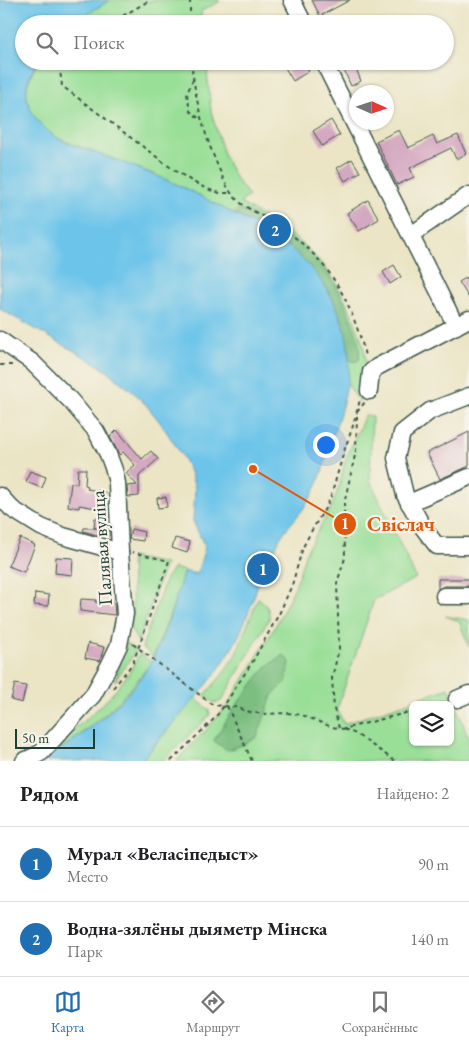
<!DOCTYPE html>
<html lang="ru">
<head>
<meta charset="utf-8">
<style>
  :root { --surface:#fff; --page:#f2f2f2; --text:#202124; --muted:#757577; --line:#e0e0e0; --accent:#1f6fb2 }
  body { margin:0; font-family:"EB Garamond",serif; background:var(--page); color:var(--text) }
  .controls { position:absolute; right:15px; bottom:15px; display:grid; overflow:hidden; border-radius:8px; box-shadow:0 1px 4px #0004 }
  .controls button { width:45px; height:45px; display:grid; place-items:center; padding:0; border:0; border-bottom:1px solid var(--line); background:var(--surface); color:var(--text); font:25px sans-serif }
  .compass { position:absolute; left:349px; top:85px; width:45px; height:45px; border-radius:50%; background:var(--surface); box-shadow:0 1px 4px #0004; rotate:93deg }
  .scale { position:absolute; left:15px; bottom:12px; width:80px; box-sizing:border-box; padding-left:5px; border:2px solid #1f3d34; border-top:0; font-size:14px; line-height:18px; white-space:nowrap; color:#1f3d34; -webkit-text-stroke:4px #f7f3e8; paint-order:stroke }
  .you { position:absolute; left:325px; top:444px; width:18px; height:18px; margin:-12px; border:4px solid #fff; border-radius:50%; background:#1a73e8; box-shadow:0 0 0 8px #1a73e833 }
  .badge { display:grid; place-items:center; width:32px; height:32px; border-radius:50%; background:var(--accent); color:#fff; font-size:16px; font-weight:700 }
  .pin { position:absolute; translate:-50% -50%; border:2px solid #fff; box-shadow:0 1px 5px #0006 }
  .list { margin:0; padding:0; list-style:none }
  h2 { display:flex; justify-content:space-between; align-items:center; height:65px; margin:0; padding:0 20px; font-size:21px }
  h2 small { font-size:16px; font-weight:400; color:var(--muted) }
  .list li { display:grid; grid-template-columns:32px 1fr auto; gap:15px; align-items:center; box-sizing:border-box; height:75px; padding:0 20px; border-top:1px solid var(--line) }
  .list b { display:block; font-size:19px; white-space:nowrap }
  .list p { margin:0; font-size:16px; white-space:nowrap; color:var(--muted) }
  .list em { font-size:16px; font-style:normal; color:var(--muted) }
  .icon { flex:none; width:28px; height:28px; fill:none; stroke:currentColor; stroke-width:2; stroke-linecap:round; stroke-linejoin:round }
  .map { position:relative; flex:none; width:469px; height:761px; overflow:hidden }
  .search { position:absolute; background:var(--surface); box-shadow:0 1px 4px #0004; left:15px; right:15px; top:15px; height:55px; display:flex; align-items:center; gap:12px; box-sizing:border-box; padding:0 18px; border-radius:28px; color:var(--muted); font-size:19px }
  .sheet { height:215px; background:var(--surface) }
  nav { display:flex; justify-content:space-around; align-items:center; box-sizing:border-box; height:70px; border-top:1px solid var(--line); background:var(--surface); font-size:14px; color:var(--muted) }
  nav a { display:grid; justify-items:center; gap:2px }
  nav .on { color:var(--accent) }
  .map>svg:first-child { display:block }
</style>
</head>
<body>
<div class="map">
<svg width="469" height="761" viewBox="0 0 469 761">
  <rect width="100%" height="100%" fill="#f7f3e8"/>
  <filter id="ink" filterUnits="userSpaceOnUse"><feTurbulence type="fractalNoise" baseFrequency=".02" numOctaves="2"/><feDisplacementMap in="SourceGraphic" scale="10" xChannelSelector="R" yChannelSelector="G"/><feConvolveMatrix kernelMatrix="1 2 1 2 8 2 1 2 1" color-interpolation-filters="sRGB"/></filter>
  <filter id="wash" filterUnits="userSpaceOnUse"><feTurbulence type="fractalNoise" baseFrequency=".0096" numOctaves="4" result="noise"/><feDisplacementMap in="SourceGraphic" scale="20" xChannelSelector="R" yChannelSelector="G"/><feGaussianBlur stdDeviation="1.12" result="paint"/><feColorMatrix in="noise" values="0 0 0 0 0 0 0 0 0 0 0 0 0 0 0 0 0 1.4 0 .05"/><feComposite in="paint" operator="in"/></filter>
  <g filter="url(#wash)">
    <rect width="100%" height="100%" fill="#ebe5c6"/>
    <!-- green -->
    <g fill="#9adf98" stroke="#5c8e66" fill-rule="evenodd">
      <polygon points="110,0 219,0 219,2 201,11 202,24 71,24"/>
      <path d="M 39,61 L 206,61 L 211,111 L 224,156 L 236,179 L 249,196 L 240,203 C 256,213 274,221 289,233 C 323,259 343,288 357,328 C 361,338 365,349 366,361 C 367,374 362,389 359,402 L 347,383 L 348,370 L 260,227 L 176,184 L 148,172 L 59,139 L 49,133 L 40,125 L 33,115 L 28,105 L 26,95 L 27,85 L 31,75 Z"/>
      <path d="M 365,415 L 372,416 L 370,480 L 416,578 L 374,600 L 337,709 L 344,724 L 449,688 L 469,739 L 469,761 L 176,761 L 207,729 L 227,706 L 274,629 L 295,587 L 306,552 L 332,506 L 340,484 L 345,461 ZM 413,705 L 450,705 L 450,742 L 413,742 Z"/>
      <polygon points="131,557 165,564 138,642 130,627 133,613"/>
      <polygon points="174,568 184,571 174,605 153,657 142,647 166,578"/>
      <path d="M 258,598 C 265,602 271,611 269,619 L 222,700 C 216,706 209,701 205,695 L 222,675 L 236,654 Z"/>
      <polygon points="445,616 469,620 469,647 459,621"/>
      <polygon points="126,643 136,651 115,681"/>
      <path d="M 140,653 L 151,662 C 124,701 92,728 53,754 L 50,749 C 84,721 121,694 140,653 Z"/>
      <polygon points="195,698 209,710 210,714 208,717 163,761 141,761"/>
    </g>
    <!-- forest -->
    <g fill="#7bbe80" stroke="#4d7e5a">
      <path d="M 238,210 C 267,214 309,251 328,274 C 339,288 346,306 352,323 C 357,335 361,347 359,360 L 354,362 L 349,359 C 344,310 327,281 290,250 C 285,245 279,239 272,235 C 261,227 248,221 235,214 Z"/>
      <polygon points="284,655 290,662 286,682 272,696 257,737 245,744 228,750 216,743 214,740 235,707 266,667"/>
    </g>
    <!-- water -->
    <path fill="#6cc4ea" stroke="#46808f" d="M 0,0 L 110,0 L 71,24 L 24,24 L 24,61 L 39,61 C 14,91 30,121 59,139 C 88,151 118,160 147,172 C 177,183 205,198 232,213 C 250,222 268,231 284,243 C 320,270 347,312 349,358 C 350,388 338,418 330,446 C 324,465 319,485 308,502 C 300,515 288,525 280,538 C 275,547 274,558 265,563 C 254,595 245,630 226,658 C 202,696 168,726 141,761 L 42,761 C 81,738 132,699 153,658 C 167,630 175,600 184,571 L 197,574 L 205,547 L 193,521 L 195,489 L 191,474 L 183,457 L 160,422 L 147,406 L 134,393 L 107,371 L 92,361 L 0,309 Z"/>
    <g id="blocks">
      <!-- building -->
      <g fill="#d4a8c1">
        <polygon points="312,0 350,0 320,16"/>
        <polygon points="291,61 302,61 309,71 293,81 284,66"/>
        <polygon points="353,61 361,81 351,86 342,66"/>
        <polygon points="331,120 340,135 322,146 313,131"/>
        <polygon points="399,130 408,148 433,136 437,144 458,135 466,154 456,159 451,148 410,168 414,177 397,185 376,141"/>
        <polygon points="352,159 360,172 345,181 337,168"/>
        <polygon points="368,200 379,219 359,231 347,213"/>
        <polygon points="394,265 401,277 390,284 383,272"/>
        <polygon points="469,276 469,298 459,282"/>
        <polygon points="117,430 142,459 151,451 158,459 139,476 139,496 128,497 127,486 137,485 126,473 135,465 123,452 120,455 119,454 110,437"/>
        <polygon points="469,432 469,466 440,479 427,453"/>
        <polygon points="78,469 86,469 85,485 88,486 87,489 105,492 102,509 79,505 79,508 68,506 71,483 77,484"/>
        <polygon points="30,471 46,477 42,488 26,482"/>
        <polygon points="166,497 167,507 158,508 157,498"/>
        <polygon points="95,518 107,519 107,528 109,528 109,536 100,536 83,531 84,528 97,528 94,528"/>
        <polygon points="131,529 144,532 143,541 129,539"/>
        <polygon points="20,538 35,545 24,572 8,566"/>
        <polygon points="175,538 190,542 187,553 172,548"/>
        <polygon points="56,557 73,558 72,575 55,573"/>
        <polygon points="438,579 469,579 469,586 444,586 438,589"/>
        <polygon points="35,593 49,595 48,606 34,605"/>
        <polygon points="81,599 96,600 95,602 114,603 115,615 80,611"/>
        <polygon points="88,643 104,647 100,661 85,658"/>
        <polygon points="15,684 26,686 22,703 11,700"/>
      </g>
    </g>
  </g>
  <g filter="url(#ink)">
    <use href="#blocks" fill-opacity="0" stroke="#3e564a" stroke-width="1"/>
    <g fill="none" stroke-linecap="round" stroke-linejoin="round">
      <defs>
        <g id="minor">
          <polyline points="292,0 304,24"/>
          <polyline points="323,61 456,326"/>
          <polyline points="411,235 469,195"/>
          <polyline points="0,340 32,362 70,400 96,431 108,454 114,470 117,483 120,552 125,614 119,645 110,664 93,695 42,752 35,756 24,761"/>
          <polyline points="369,391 371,372 377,367 469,319"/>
          <polyline points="469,396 430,411 402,433 396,458 405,495 424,529 437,546 469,546"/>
          <polyline points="0,496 12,509 41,527 63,536 120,552"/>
          <polyline points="409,503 469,477"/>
          <polyline points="444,596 469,596"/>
          <polyline points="457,699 469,694"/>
        </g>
      </defs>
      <!-- minor casing -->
      <use href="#minor" stroke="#3e564a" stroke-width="19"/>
      <!-- path -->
      <g stroke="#3e564a" stroke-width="2" stroke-dasharray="4 4" stroke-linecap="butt">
        <polyline points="190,0 190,24"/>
        <polyline points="109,24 150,0"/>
        <polyline points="68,61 60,70 62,86 170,167 193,182 207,189 220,193 230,193"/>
        <path d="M 191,61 C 196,102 203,133 220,171 C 223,178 227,188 232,194 C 243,209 264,215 279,226 C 317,251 341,282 356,325 C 360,336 364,347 365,358"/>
        <polyline points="193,79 187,94 190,111 201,120"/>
        <polyline points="0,365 13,365"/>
        <polyline points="357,412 365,402"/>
        <polyline points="133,644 213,705 235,707 250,712 263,714 287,713 302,715 332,727 344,729 413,711"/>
        <polyline points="113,688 133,663 169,561 132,552"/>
        <polyline points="435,705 446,702"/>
        <polyline points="227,706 252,761"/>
        <polyline points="339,728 334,709 332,678 339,649 337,583 345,558 344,504 356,451 357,417"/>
        <polyline points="344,729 356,734 395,761"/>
        <polyline points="171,761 214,719 221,710 253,661 280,612 292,585 303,547 312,530 327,505 331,496 345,448 352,429 360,400"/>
      </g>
      <!-- minor -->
      <use href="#minor" stroke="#fff" stroke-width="16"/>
    </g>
  </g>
  <g text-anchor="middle" stroke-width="4.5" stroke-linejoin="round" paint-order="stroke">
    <!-- street labels -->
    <g font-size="19" fill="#1f3d34" stroke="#f7f3e8">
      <text transform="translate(101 548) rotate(-94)" y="7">Палявая вуліца</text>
    </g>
  </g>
  <!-- callouts -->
  <path fill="none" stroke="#de580e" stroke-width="2" d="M253 469L345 524"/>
  <g fill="#de580e" stroke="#f7f3e8" stroke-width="2">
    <circle cx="253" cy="469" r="5"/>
    <circle cx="345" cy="524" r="12"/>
  </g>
  <g font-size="15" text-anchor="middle" font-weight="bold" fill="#fff">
    <text x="345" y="529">1</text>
  </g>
  <g font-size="20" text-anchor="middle" font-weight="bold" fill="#de580e" stroke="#f7f3e8" stroke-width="4.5" stroke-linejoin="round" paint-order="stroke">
    <text x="401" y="531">Свіслач</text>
  </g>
</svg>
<div class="controls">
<button><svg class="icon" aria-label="layers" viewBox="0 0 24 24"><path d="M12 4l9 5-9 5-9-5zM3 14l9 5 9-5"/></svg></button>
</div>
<svg class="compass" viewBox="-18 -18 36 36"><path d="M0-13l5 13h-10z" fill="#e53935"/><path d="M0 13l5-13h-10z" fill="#757577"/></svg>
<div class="scale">50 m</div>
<div class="you"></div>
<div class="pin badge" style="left:263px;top:569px">1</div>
<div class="pin badge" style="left:275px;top:230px">2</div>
<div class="search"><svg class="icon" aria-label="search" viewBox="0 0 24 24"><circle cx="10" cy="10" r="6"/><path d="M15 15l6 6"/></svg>Поиск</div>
</div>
<section class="sheet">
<h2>Рядом<small>Найдено: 2</small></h2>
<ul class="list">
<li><span class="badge">1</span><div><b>Мурал «Веласіпедыст»</b><p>Место</p></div><em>90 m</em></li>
<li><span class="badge">2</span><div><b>Водна-зялёны дыяметр Мінска</b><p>Парк</p></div><em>140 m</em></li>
</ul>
</section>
<nav>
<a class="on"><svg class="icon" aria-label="map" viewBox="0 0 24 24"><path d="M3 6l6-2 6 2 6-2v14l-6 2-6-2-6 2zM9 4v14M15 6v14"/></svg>Карта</a>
<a><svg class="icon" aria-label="directions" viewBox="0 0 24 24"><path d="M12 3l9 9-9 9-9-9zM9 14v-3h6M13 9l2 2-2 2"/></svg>Маршрут</a>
<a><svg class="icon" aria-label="saved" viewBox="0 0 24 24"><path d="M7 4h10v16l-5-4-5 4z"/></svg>Сохранённые</a>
</nav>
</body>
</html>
